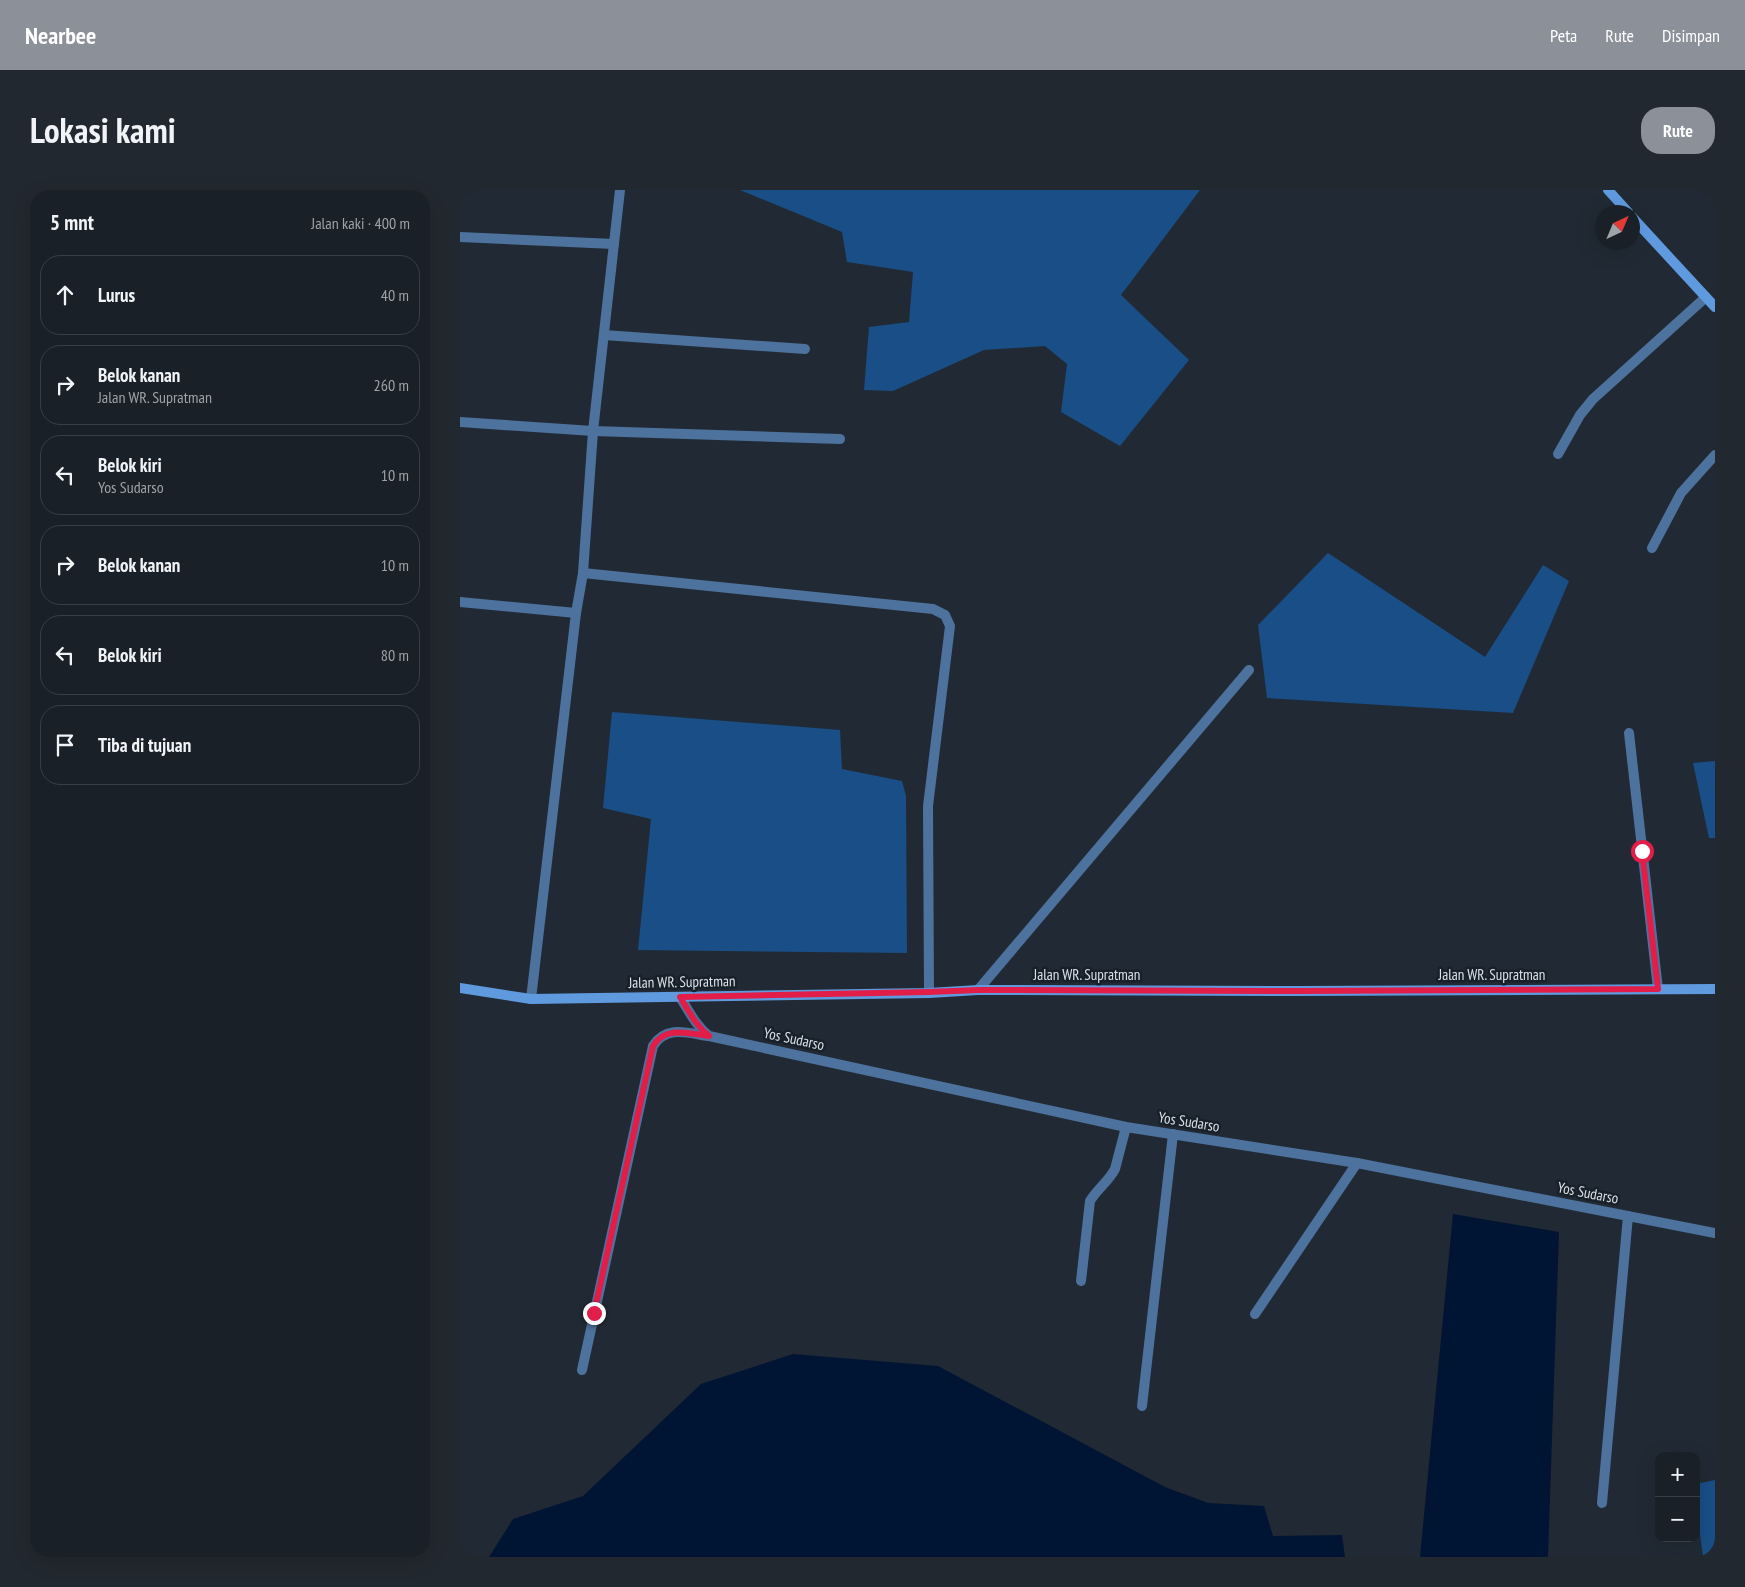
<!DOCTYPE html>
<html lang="id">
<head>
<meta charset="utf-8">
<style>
  :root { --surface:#192027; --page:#22282f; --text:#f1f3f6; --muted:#9fa3a7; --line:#373e44; --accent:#8c9099 }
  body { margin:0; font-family:"PT Sans Narrow",sans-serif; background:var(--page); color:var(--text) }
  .controls { position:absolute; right:15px; bottom:15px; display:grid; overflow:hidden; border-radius:10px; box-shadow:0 5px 20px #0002 }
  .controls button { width:45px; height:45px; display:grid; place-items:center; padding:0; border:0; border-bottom:1px solid var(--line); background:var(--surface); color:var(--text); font:25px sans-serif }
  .compass { position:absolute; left:1135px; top:15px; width:45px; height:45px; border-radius:50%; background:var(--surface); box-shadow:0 5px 20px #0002; rotate:44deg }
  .stop { position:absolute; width:15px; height:15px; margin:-11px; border:4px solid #e11d48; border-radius:50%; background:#fff }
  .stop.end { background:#e11d48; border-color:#fff; box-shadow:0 1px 5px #0008 }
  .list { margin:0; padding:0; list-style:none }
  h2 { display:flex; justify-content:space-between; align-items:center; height:65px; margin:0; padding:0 20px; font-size:21px }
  h2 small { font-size:16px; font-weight:400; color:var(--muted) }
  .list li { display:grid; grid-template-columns:32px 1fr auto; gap:15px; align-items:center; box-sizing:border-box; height:80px; margin:0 10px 10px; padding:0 10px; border:1px solid var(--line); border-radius:20px }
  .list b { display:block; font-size:19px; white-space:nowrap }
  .list p { margin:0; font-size:16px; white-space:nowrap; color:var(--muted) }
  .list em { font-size:16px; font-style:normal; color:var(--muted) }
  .icon { flex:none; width:28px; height:28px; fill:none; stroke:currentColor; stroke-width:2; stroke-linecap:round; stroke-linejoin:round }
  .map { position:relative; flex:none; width:1255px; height:1367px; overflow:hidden; border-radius:20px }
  header { display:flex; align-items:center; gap:30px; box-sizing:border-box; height:70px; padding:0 25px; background:var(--accent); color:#fff }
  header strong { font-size:24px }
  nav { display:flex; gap:28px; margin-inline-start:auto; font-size:18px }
  .intro { display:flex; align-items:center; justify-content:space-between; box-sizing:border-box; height:120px; padding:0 30px }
  h1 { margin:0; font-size:35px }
  .button { padding:12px 22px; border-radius:20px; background:var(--accent); color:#fff; font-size:18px; font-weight:700 }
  main { display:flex; gap:30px; padding:0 30px }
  aside { flex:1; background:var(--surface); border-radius:20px; box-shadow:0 5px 20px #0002 }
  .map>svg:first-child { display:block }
</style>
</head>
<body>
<header>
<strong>Nearbee</strong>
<nav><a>Peta</a><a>Rute</a><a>Disimpan</a></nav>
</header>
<div class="intro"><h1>Lokasi kami</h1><a class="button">Rute</a></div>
<main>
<aside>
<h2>5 mnt<small>Jalan kaki · 400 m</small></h2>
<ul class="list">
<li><svg class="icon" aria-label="ahead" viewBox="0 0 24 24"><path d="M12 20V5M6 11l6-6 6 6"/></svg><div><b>Lurus</b></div><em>40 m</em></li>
<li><svg class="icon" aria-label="right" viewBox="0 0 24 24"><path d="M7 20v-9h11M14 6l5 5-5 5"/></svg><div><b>Belok kanan</b><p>Jalan WR. Supratman</p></div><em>260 m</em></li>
<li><svg class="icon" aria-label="left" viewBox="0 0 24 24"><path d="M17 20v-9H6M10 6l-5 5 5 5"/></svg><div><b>Belok kiri</b><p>Yos Sudarso</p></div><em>10 m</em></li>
<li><svg class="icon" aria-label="right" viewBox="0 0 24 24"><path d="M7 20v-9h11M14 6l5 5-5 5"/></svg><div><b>Belok kanan</b></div><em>10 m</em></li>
<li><svg class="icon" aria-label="left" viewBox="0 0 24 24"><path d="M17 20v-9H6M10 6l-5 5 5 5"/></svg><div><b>Belok kiri</b></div><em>80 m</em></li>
<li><svg class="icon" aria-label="arrive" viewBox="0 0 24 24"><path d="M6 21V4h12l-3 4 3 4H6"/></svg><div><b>Tiba di tujuan</b></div></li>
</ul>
</aside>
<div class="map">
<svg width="1255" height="1367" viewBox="0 0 1255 1367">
  <rect width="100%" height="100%" fill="#212a34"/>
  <!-- green -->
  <g fill="#194e87">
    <polygon points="280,0 740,0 661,105 729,170 660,256 601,222 607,174 585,156 524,160 433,201 404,200 409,137 449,132 453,82 387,72 382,42"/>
    <polygon points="868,363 1025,467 1083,375 1109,391 1053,523 807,508 798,435"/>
    <polygon points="152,522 380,540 382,579 442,591 446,606 447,763 178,760 191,629 143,618"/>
    <polygon points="1255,571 1255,648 1249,648 1233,573"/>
    <polygon points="1255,1290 1255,1367 1243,1367 1236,1313 1236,1294"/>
  </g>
  <!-- water -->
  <g fill="#001433">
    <polygon points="993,1024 1099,1042 1088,1367 960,1367"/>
    <polygon points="333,1164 478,1176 705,1297 748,1313 804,1316 813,1346 882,1345 885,1367 29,1367 53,1329 123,1306 241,1194"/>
  </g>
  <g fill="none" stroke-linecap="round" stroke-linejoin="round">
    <!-- lane -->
    <g stroke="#4d729d" stroke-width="10">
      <polyline points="1098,264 1120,225 1133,209 1246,107"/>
      <path d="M 621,1091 L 630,1011 C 637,999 649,991 655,979 L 666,937"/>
      <polyline points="795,1124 897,973"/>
      <polyline points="682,1216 713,944"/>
      <polyline points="1142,1313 1168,1026"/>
    </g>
    <!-- street -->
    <g stroke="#4d729d" stroke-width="10">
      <polyline points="0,47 154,54"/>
      <polyline points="144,145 345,159"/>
      <polyline points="0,232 133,241 380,249"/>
      <polyline points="1192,358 1221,303 1255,265"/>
      <polyline points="123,383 473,419 485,425 490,436 468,616 469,803"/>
      <polyline points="0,412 116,423"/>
      <polyline points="1169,543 1198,799"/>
      <polyline points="518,800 789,480"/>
      <path d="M 220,807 C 229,821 236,836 249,846 L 666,937 L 897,973 L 1255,1043"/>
      <polyline points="71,809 116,423 123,383 133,241 160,0"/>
      <path d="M 122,1180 L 193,856 C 206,835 228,843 248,846"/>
    </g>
    <!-- secondary -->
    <g stroke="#5f9adf" stroke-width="10">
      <polyline points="1148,0 1168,22"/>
      <polyline points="1172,27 1255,117"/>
      <polyline points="0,798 71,809 469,803 518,800 839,801 1255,799"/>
    </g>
  </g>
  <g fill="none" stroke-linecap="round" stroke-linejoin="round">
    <!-- route -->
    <path stroke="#e11d48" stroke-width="6" d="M 134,1123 L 193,856 C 206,835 229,844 249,846 C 236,836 229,821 220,807 L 469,802 L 518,800 L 839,801 L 1198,799 L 1182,661"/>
  </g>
  <g text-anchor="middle" stroke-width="5" stroke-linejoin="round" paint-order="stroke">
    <!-- street labels -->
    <g font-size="15" fill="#dae0e7" stroke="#18202a">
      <text x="627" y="790">Jalan WR. Supratman</text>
      <text x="1032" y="790">Jalan WR. Supratman</text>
      <text transform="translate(222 792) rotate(-1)" y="5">Jalan WR. Supratman</text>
      <text transform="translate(334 849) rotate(12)" y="5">Yos Sudarso</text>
      <text transform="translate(729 932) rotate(9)" y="5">Yos Sudarso</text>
      <text transform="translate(1128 1003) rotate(11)" y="5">Yos Sudarso</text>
    </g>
  </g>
</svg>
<div class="controls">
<button>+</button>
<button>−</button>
</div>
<svg class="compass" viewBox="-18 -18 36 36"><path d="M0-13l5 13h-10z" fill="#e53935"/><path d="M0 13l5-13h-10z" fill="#9fa3a7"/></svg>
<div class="stop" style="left:1182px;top:661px"></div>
<div class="stop end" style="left:134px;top:1123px"></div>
</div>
</main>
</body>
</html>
